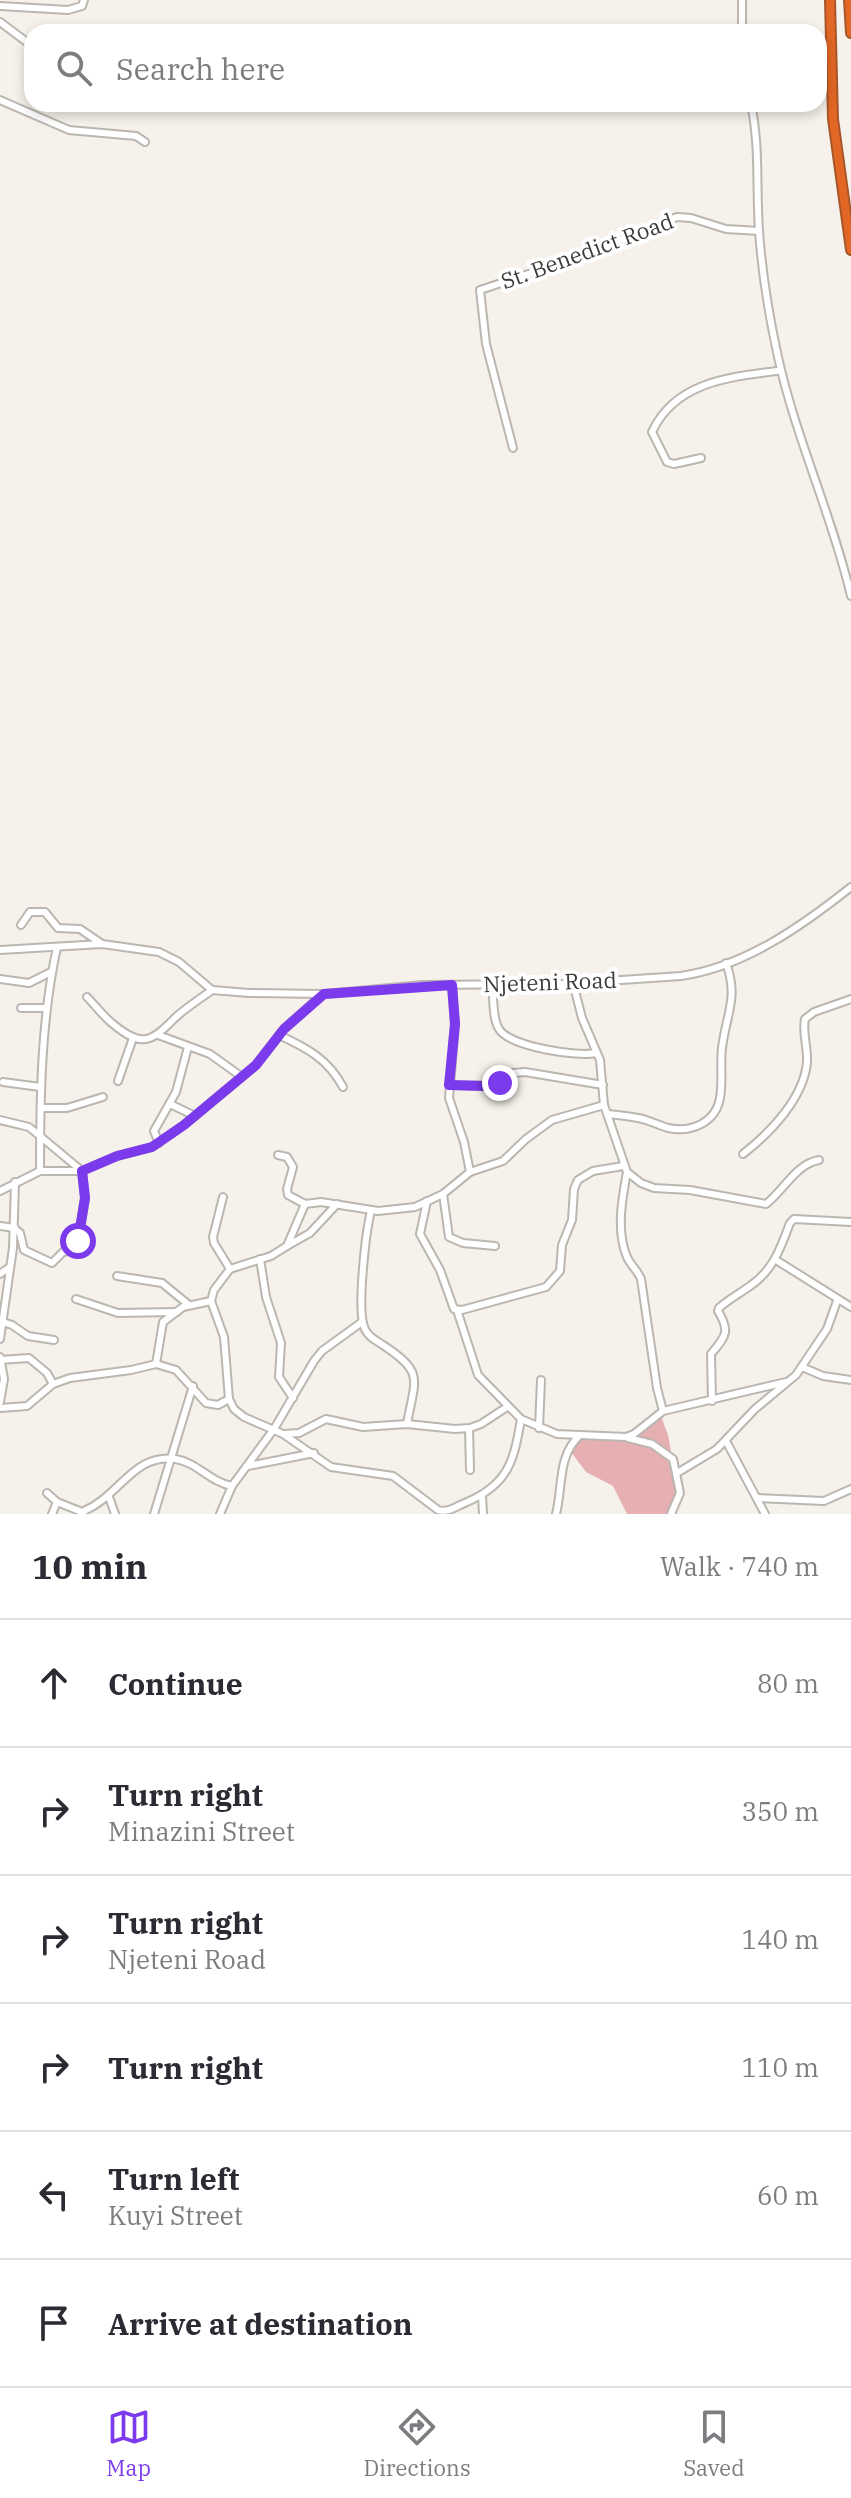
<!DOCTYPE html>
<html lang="en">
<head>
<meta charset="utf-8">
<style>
  :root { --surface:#fff; --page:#f7f7f7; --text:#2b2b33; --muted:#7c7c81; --line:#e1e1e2; --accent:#7c3aed }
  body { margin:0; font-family:"IBM Plex Serif",serif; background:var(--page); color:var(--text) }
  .stop { position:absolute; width:24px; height:24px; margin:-18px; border:6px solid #7c3aed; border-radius:50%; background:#fff }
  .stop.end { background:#7c3aed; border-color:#fff; box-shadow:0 2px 8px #0008 }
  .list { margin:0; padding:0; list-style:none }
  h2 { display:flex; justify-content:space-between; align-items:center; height:104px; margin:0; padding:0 32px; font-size:34px }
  h2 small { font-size:26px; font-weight:400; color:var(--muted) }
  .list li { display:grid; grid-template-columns:52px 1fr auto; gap:24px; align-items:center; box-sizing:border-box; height:128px; padding:0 32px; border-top:2px solid var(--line) }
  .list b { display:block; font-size:30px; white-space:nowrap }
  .list p { margin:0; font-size:26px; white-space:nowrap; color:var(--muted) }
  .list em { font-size:26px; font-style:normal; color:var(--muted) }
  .icon { flex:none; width:44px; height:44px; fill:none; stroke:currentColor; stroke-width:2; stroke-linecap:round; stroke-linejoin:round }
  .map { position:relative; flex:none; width:851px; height:1514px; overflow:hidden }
  .search { position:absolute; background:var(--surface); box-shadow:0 4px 12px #0003; left:24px; right:24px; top:24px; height:88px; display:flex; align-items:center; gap:20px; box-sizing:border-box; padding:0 28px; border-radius:24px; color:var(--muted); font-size:30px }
  .sheet { height:872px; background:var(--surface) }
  nav { display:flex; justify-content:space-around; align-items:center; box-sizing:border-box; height:112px; border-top:2px solid var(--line); background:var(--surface); font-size:22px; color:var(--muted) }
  nav a { display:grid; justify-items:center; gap:4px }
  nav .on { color:var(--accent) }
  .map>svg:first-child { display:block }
</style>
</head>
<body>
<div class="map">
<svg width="851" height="1514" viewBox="0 0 851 1514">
  <rect width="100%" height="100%" fill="#f6f1ea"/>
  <!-- green -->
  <polygon fill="#e6afb2" points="661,1416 668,1435 677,1485 678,1497 672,1514 627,1514 613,1486 586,1472 571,1452 580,1437 631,1438"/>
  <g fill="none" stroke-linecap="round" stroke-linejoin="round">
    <defs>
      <g id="minor">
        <polyline points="742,0 742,32"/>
        <polyline points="0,6 68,10 82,6 84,0"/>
        <polyline points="0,22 32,46"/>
        <polyline points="0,100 69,130 136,136 145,142"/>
        <path d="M 751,104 C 760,146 756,189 759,231 C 762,274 769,316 778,357 C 796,439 832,515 851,596"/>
        <polyline points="513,448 486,344 480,290 571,260 677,217 691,218 726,229 759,231"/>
        <path d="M 701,458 L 674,464 L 667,462 L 652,432 C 675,382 729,377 777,371"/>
        <polyline points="21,925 30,912 45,912 58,928 80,929 102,944"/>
        <path d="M 0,950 L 102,944 L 159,952 L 179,962 L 212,990 L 249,993 L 324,994 L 423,985 L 562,984 L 681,976 C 744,967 802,926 851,887"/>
        <polyline points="0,979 29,983 51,972"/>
        <path d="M 573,983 L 582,1018 L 600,1060 L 604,1105 L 627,1172 L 641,1183 L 654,1188 L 690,1190 L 766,1204 C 784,1190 796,1164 819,1160"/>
        <polyline points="452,985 455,1024 449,1098 464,1142 470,1172"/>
        <path d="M 492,985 C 494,998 492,1018 499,1029 C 510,1047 578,1057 596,1053"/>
        <path d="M 87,997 C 96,1006 103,1016 113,1024 C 143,1049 152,1041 176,1017 C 187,1007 200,999 212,990"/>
        <polyline points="21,1008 46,1008"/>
        <polyline points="158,1035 210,1054 242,1077"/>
        <path d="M 279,1035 C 307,1048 328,1059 343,1087"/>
        <polyline points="118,1081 133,1038"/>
        <polyline points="3,1082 40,1087"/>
        <polyline points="449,1085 492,1086 513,1073 525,1072 603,1085"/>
        <polyline points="170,1104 195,1116"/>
        <polyline points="41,1108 67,1108 103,1097"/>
        <path d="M 608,1114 C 618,1115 628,1116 638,1118 C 649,1120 658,1125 668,1128 C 692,1133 716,1122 720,1098 C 723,1081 720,1064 722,1048 C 726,1014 739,998 726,963"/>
        <polyline points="0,1120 29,1127 82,1171 85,1198 78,1241 72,1250 63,1252 52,1263 24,1250 20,1233 15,1229"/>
        <polyline points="159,1143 154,1131 176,1092 188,1047"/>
        <path d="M 743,1154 C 770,1133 804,1098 807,1062 C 808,1048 802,1033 805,1019 L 814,1012 L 851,999"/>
        <polyline points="278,1155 287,1157 293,1167 287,1189 288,1195 305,1204"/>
        <path d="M 40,1171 C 40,1096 41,1021 57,947"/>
        <path d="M 627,1172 C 622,1199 616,1231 627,1257 C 631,1266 638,1271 641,1279 L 657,1388 L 663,1411"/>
        <polyline points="0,1191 40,1171 82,1171 117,1156 152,1147 184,1125 256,1065 284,1029 323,994"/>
        <polyline points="443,1194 449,1237 463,1243 495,1246"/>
        <polyline points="223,1197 213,1237 214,1243 230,1269"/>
        <polyline points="427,1201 420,1234 440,1270 454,1309 462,1310 546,1287 560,1271 562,1245 572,1220 574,1189 578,1180 593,1171 623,1166"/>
        <path d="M 371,1211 C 366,1231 356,1312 365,1329 C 368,1337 377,1341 383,1345 C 425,1373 415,1378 407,1424"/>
        <polyline points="0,1226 15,1228"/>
        <polyline points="287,1246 310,1233 337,1204"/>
        <polyline points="260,1259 266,1297 281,1343 279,1377 293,1398"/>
        <polyline points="776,1260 851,1307"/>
        <polyline points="0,1274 10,1267"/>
        <polyline points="117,1276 162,1283 189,1305"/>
        <polyline points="76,1299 118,1313 177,1312"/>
        <polyline points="457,1310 478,1375 521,1419 557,1434 626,1437 634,1434 663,1411 786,1382"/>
        <polyline points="3,1322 12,1325 28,1336 54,1340"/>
        <polyline points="0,1339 13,1248 15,1182"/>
        <polyline points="0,1357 4,1379 0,1402"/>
        <polyline points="0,1360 29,1358 47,1373 53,1384"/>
        <polyline points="156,1364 163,1322 183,1307 211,1301"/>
        <polyline points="802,1367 823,1376 851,1380"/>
        <path d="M 712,1401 L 711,1354 C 725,1337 731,1332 718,1311 L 719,1308 C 729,1299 739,1294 750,1286 C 773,1271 781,1247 790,1223 L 794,1219 L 851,1222"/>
        <polyline points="0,1408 27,1406 53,1384 70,1378 131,1370 156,1364 176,1370 206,1403 218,1405 229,1399"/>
        <path d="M 521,1419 C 514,1460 509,1484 467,1502 C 456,1506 449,1513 438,1510 L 393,1476 L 331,1467 L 283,1434 L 244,1417 L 234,1409 L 229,1399 L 224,1337 L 211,1301 L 214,1290 L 230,1269 L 271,1256 L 287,1246 L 305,1204 L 321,1202 L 378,1211 L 415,1207 L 443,1194 L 470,1172 L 503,1161 L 526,1139 L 552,1120 L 604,1105"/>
        <polyline points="469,1428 470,1470"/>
        <polyline points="539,1428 541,1380"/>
        <polyline points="285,1434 299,1433 326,1419 363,1427 407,1424 455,1429 470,1428 481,1424 507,1407"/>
        <polyline points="628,1438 652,1444 673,1459 680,1493 671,1514"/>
        <polyline points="726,1441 765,1514"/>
        <polyline points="248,1466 314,1453"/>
        <polyline points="677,1473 717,1449 755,1409 796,1375 827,1329 837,1301"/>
        <path d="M 47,1493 L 57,1502 L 82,1512 C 121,1496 132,1453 176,1459 C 198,1463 210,1482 232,1486"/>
        <polyline points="482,1496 483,1514"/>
        <polyline points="109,1497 115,1514"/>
        <polyline points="757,1498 824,1501 851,1489"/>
        <polyline points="52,1514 57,1502"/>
        <polyline points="154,1514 193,1386"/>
        <polyline points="220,1514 232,1486 274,1429 314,1361 322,1351 362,1322"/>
        <path d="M 556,1514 C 563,1487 557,1456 580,1435"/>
      </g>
      <g id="highway">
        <polyline points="830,0 833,119 851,250"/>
        <polyline points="849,0 851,33"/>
      </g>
    </defs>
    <!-- minor casing -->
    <use href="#minor" stroke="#bbb6b0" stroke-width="10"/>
    <!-- highway casing -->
    <use href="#highway" stroke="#a8572b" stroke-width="12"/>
    <!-- minor -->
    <use href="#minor" stroke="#fff" stroke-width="6"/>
    <!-- highway -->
    <use href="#highway" stroke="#e26624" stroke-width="8"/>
  </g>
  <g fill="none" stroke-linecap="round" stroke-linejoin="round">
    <!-- route -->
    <polyline stroke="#7c3aed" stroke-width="10" points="78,1241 85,1198 82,1171 117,1156 152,1147 184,1125 256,1065 284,1029 324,994 452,985 455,1024 449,1085 484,1086 500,1083"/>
  </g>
  <g text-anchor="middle" stroke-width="8" stroke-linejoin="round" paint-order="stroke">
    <!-- street labels -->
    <g font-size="22" fill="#3d3b38" stroke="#fff">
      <text transform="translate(587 251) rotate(-20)" y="8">St. Benedict Road</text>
      <text transform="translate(550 982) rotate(-2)" y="8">Njeteni Road</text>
    </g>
  </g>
</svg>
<div class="stop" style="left:78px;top:1241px"></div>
<div class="stop end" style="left:500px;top:1083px"></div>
<div class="search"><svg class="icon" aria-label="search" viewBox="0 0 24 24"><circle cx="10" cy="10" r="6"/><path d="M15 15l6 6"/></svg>Search here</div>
</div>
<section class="sheet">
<h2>10 min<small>Walk · 740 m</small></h2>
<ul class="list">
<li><svg class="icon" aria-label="ahead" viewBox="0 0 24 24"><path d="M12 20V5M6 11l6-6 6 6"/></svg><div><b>Continue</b></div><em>80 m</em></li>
<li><svg class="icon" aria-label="right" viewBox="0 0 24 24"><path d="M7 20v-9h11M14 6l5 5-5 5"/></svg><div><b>Turn right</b><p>Minazini Street</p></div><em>350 m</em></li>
<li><svg class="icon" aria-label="right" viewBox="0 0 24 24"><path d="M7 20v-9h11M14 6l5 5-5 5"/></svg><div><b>Turn right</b><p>Njeteni Road</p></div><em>140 m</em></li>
<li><svg class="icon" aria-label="right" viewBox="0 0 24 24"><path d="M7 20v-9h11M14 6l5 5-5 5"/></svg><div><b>Turn right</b></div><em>110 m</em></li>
<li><svg class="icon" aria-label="left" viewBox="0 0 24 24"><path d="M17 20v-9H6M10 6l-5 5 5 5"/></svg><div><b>Turn left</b><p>Kuyi Street</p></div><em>60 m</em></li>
<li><svg class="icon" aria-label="arrive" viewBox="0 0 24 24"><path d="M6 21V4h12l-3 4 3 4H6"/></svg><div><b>Arrive at destination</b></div></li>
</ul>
</section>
<nav>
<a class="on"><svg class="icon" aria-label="map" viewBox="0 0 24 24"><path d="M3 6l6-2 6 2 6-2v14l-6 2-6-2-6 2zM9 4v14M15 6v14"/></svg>Map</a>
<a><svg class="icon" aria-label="directions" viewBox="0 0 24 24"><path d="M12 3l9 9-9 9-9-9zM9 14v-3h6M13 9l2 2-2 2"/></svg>Directions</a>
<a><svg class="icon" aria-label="saved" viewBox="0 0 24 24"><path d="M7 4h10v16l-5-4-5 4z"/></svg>Saved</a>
</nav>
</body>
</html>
